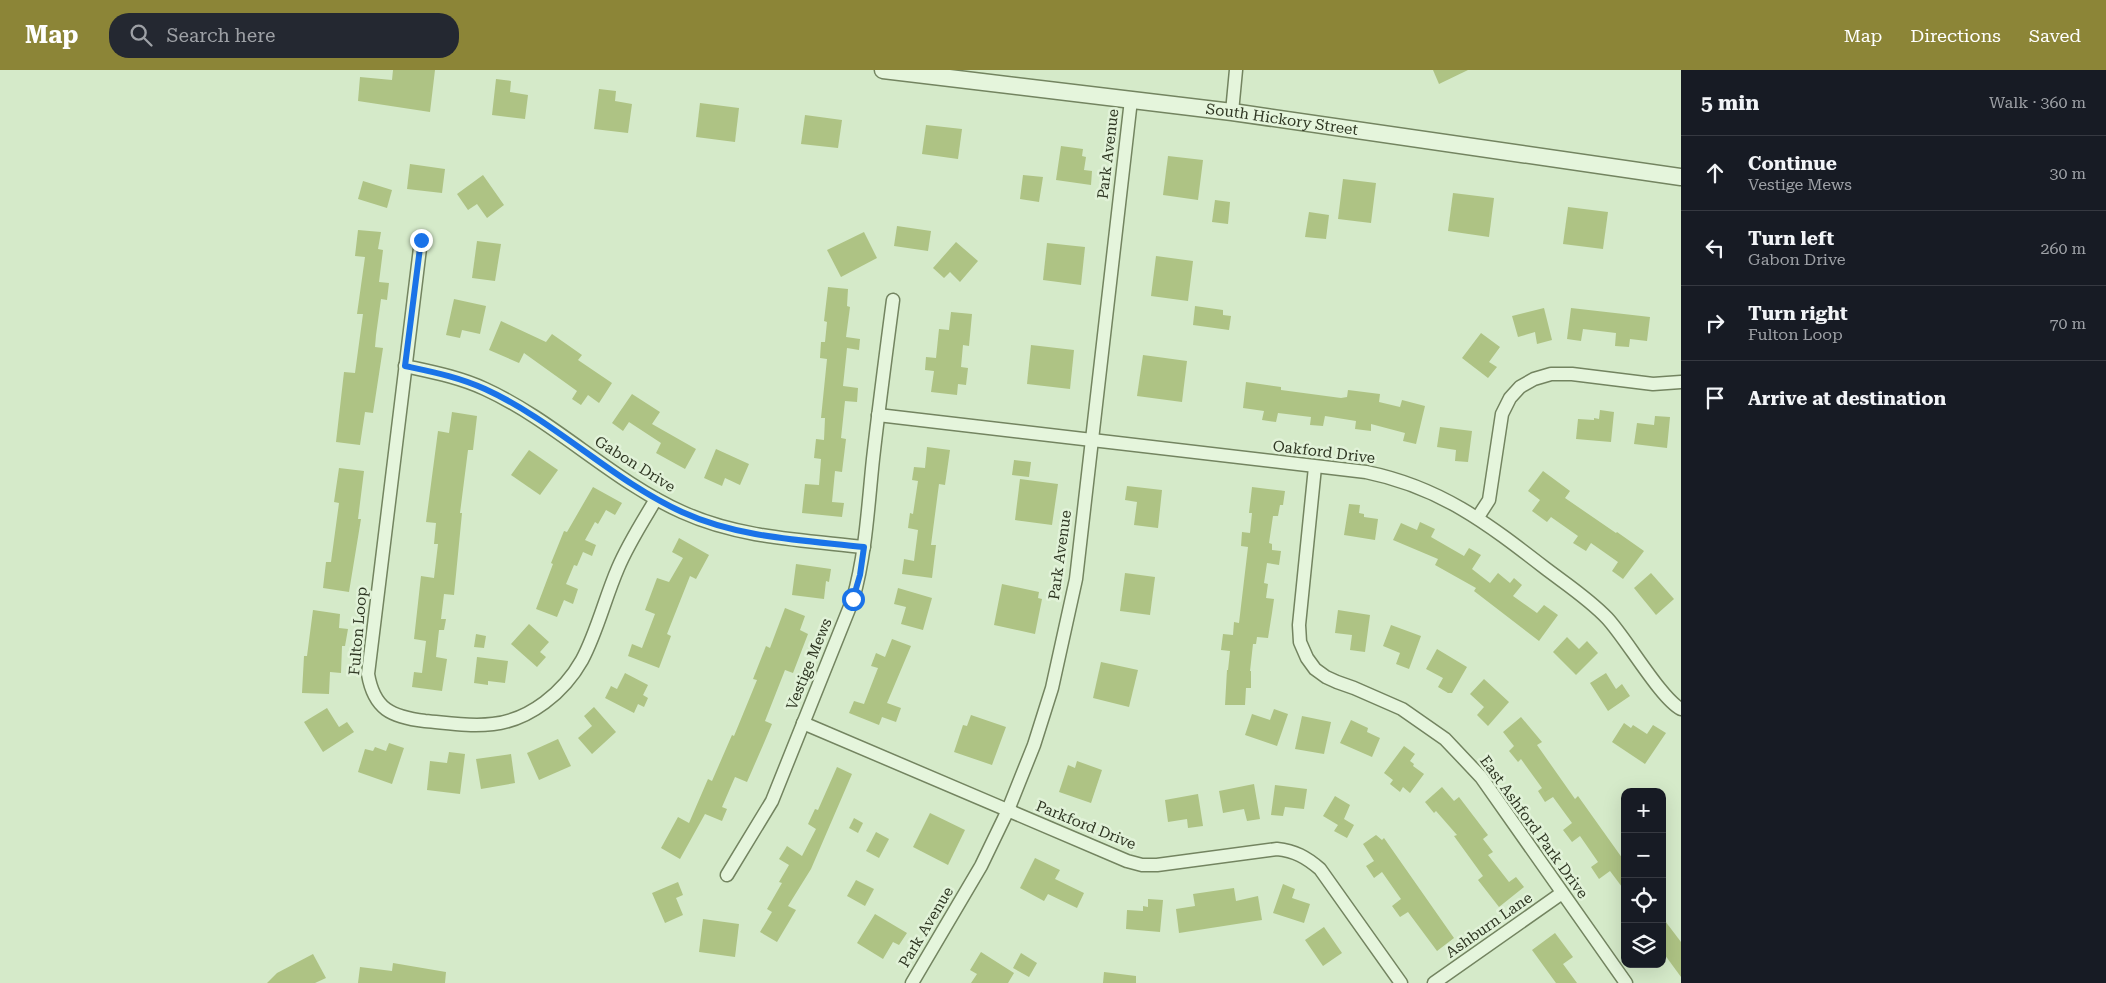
<!DOCTYPE html>
<html lang="en">
<head>
<meta charset="utf-8">
<style>
  :root { --surface:#171b24; --page:#242831; --text:#f1f3f6; --muted:#9ea1a6; --line:#363941; --accent:#8c8537 }
  body { margin:0; font-family:"Roboto Serif",serif; background:var(--page); color:var(--text) }
  .controls { position:absolute; right:15px; bottom:15px; display:grid; overflow:hidden; border-radius:10px; box-shadow:0 5px 20px #0002 }
  .controls button { width:45px; height:45px; display:grid; place-items:center; padding:0; border:0; border-bottom:1px solid var(--line); background:var(--surface); color:var(--text); font:25px sans-serif }
  .stop { position:absolute; width:15px; height:15px; margin:-11px; border:4px solid #1a73e8; border-radius:50%; background:#fff }
  .stop.end { background:#1a73e8; border-color:#fff; box-shadow:0 1px 5px #0008 }
  .list { margin:0; padding:0; list-style:none }
  h2 { display:flex; justify-content:space-between; align-items:center; height:65px; margin:0; padding:0 20px; font-size:21px }
  h2 small { font-size:16px; font-weight:400; color:var(--muted) }
  .list li { display:grid; grid-template-columns:32px 1fr auto; gap:15px; align-items:center; box-sizing:border-box; height:75px; padding:0 20px; border-top:1px solid var(--line) }
  .list b { display:block; font-size:19px; white-space:nowrap }
  .list p { margin:0; font-size:16px; white-space:nowrap; color:var(--muted) }
  .list em { font-size:16px; font-style:normal; color:var(--muted) }
  .icon { flex:none; width:28px; height:28px; fill:none; stroke:currentColor; stroke-width:2; stroke-linecap:round; stroke-linejoin:round }
  .map { position:relative; flex:none; width:1681px; height:913px; overflow:hidden }
  header { display:flex; align-items:center; gap:30px; box-sizing:border-box; height:70px; padding:0 25px; background:var(--accent); color:#fff }
  header strong { font-size:24px }
  nav { display:flex; gap:28px; margin-inline-start:auto; font-size:18px }
  .search { width:350px; height:45px; background:var(--page); display:flex; align-items:center; gap:12px; box-sizing:border-box; padding:0 18px; border-radius:20px; color:var(--muted); font-size:19px }
  main { display:flex }
  aside { flex:1; background:var(--surface) }
  .map>svg:first-child { display:block }
</style>
</head>
<body>
<header>
<strong>Map</strong>
<div class="search"><svg class="icon" aria-label="search" viewBox="0 0 24 24"><circle cx="10" cy="10" r="6"/><path d="M15 15l6 6"/></svg>Search here</div>
<nav><a>Map</a><a>Directions</a><a>Saved</a></nav>
</header>
<main>
<div class="map">
<svg width="1681" height="913" viewBox="0 0 1681 913">
  <rect width="100%" height="100%" fill="#d5eac9"/>
  <!-- building -->
  <g fill="#aec384">
    <polygon points="393,0 435,0 430,42 358,31 360,7 392,10"/>
    <polygon points="1433,0 1468,0 1439,14"/>
    <polygon points="496,9 511,11 510,22 528,25 525,49 492,45"/>
    <polygon points="599,19 616,21 615,31 632,34 628,63 594,59"/>
    <polygon points="700,33 739,38 735,72 696,67"/>
    <polygon points="805,45 842,50 838,78 801,74"/>
    <polygon points="926,55 962,59 958,89 922,84"/>
    <polygon points="1061,76 1083,79 1082,86 1086,87 1084,100 1092,101 1091,115 1056,110"/>
    <polygon points="1168,86 1203,90 1198,130 1163,125"/>
    <polygon points="410,94 445,99 442,123 407,119"/>
    <polygon points="483,105 504,135 487,148 477,134 468,140 457,124"/>
    <polygon points="1023,105 1043,107 1039,132 1020,129"/>
    <polygon points="1343,109 1376,113 1371,153 1338,149"/>
    <polygon points="363,111 392,120 387,138 358,129"/>
    <polygon points="1453,123 1494,128 1489,167 1448,161"/>
    <polygon points="1215,130 1230,132 1228,154 1212,152"/>
    <polygon points="1568,137 1608,142 1603,179 1563,174"/>
    <polygon points="1309,142 1329,145 1326,169 1305,167"/>
    <polygon points="897,156 931,161 928,181 894,176"/>
    <polygon points="358,160 381,162 378,179 383,180 379,212 389,213 387,230 381,229 376,265 375,277 383,278 373,343 365,342 360,375 336,372 344,302 355,303 363,244 357,244 365,187 355,186"/>
    <polygon points="864,162 877,188 841,207 827,180"/>
    <polygon points="477,171 501,174 495,211 472,208"/>
    <polygon points="956,172 978,191 960,212 950,202 944,208 933,198"/>
    <polygon points="1047,173 1085,177 1081,215 1043,210"/>
    <polygon points="1156,186 1193,191 1188,231 1151,226"/>
    <polygon points="828,217 848,219 847,236 850,237 846,267 860,269 859,280 847,278 843,316 858,318 857,332 845,331 841,368 846,369 842,402 835,401 832,432 844,433 842,447 802,443 805,414 819,415 821,389 814,388 816,369 824,370 825,348 821,348 827,289 820,288 821,272 825,272 827,252 824,251"/>
    <polygon points="454,229 486,236 480,264 462,260 460,268 446,265"/>
    <polygon points="1195,236 1223,240 1223,245 1231,246 1229,260 1193,255"/>
    <polygon points="1544,238 1552,270 1537,274 1535,262 1518,267 1512,246"/>
    <polygon points="1571,238 1650,247 1647,271 1630,269 1629,277 1615,276 1616,263 1583,259 1581,271 1567,269"/>
    <polygon points="951,242 972,244 969,276 963,275 961,297 968,298 966,315 958,314 957,325 931,322 934,301 925,300 926,287 936,288 939,259 949,260"/>
    <polygon points="501,251 546,272 552,264 582,285 578,290 612,313 599,333 588,325 581,335 572,329 577,321 524,283 519,293 489,280"/>
    <polygon points="1481,263 1500,277 1489,292 1497,297 1488,308 1462,288"/>
    <polygon points="1031,275 1074,280 1070,319 1027,314"/>
    <polygon points="1143,285 1187,291 1182,332 1137,326"/>
    <polygon points="1246,312 1281,317 1281,320 1341,328 1347,327 1348,320 1380,324 1379,332 1400,337 1402,330 1425,336 1416,374 1403,371 1405,363 1371,354 1371,361 1355,359 1356,351 1325,346 1323,356 1310,355 1311,347 1278,343 1276,352 1262,350 1264,341 1243,338"/>
    <polygon points="632,324 660,342 652,354 696,379 685,399 656,383 661,373 629,352 623,361 612,353"/>
    <polygon points="1600,340 1614,342 1611,372 1576,369 1578,349 1594,350 1594,348 1599,349"/>
    <polygon points="452,342 477,346 473,380 468,380 460,443 462,443 454,525 444,524 441,549 446,549 444,560 439,560 436,587 447,589 442,621 412,617 414,602 422,603 426,571 414,569 421,506 434,508 438,474 434,474 436,453 426,452 438,361 449,363"/>
    <polygon points="1655,346 1670,347 1667,378 1634,374 1637,353 1654,355"/>
    <polygon points="1440,357 1472,361 1468,392 1455,391 1456,380 1437,377"/>
    <polygon points="927,377 950,380 945,415 939,414 931,475 936,475 932,508 902,504 904,489 914,491 918,460 908,458 910,443 913,444 918,411 912,410 914,397 925,398"/>
    <polygon points="716,379 749,394 740,415 725,408 722,416 704,408"/>
    <polygon points="529,380 558,400 540,425 511,405"/>
    <polygon points="1014,390 1031,392 1029,407 1012,405"/>
    <polygon points="339,398 364,401 358,449 361,449 349,522 323,518 326,492 331,492 339,433 334,432"/>
    <polygon points="1543,401 1570,421 1565,428 1616,463 1617,462 1644,481 1623,509 1612,501 1618,492 1591,473 1586,481 1573,473 1578,466 1551,447 1547,452 1532,441 1540,430 1528,421"/>
    <polygon points="1020,409 1058,414 1052,455 1015,450"/>
    <polygon points="1127,416 1162,420 1158,458 1134,455 1137,432 1125,430"/>
    <polygon points="593,417 622,433 615,445 606,440 598,454 595,452 585,470 596,475 592,486 583,482 577,496 574,495 566,514 578,519 573,534 564,530 557,547 536,539 553,494 551,493 564,461 567,462"/>
    <polygon points="1252,417 1285,421 1283,435 1280,435 1278,446 1273,446 1269,473 1272,474 1272,480 1281,481 1279,495 1267,493 1264,513 1268,514 1266,528 1274,529 1272,543 1268,568 1257,567 1256,574 1253,574 1250,601 1251,601 1251,618 1246,618 1245,635 1225,635 1227,600 1228,600 1230,581 1221,580 1223,564 1233,565 1234,552 1239,553 1248,477 1241,476 1242,462 1250,463 1252,443 1249,443"/>
    <polygon points="1349,434 1360,435 1359,443 1364,444 1364,447 1378,449 1375,470 1344,465"/>
    <polygon points="1420,452 1435,459 1431,467 1464,486 1469,478 1481,485 1472,499 1490,513 1498,503 1510,513 1514,508 1522,515 1513,526 1537,543 1544,535 1558,545 1539,571 1474,521 1476,518 1435,495 1438,489 1393,470 1401,453 1417,460"/>
    <polygon points="679,468 709,485 696,509 690,506 667,564 671,566 659,598 628,586 632,574 642,578 655,544 645,540 657,508 669,512 683,488 672,482"/>
    <polygon points="796,494 831,499 829,512 826,511 824,529 792,525"/>
    <polygon points="1125,503 1155,507 1150,545 1120,541"/>
    <polygon points="1651,503 1674,529 1656,545 1634,518"/>
    <polygon points="1002,514 1039,522 1038,528 1042,529 1035,564 994,555"/>
    <polygon points="898,518 932,528 923,560 901,554 906,537 894,534"/>
    <polygon points="785,538 805,546 800,560 808,564 793,603 785,600 765,651 772,654 764,673 747,712 735,707 722,737 727,739 722,751 705,744 680,789 661,778 678,747 689,753 708,709 712,711 732,665 734,666 757,610 753,609 766,576 770,578"/>
    <polygon points="313,540 340,544 339,558 348,559 345,576 342,576 341,603 330,602 329,624 302,623 304,586 307,586"/>
    <polygon points="1338,540 1370,545 1365,582 1350,580 1352,565 1335,563"/>
    <polygon points="529,554 549,572 540,582 546,587 537,597 511,574"/>
    <polygon points="1391,555 1421,566 1409,599 1396,594 1400,583 1383,576"/>
    <polygon points="476,564 486,566 484,578 474,577"/>
    <polygon points="1567,567 1579,579 1587,571 1598,583 1576,605 1553,582"/>
    <polygon points="892,569 911,576 887,633 901,638 896,652 882,647 879,655 849,643 854,631 864,634 878,598 871,596 876,583 885,587"/>
    <polygon points="1437,579 1467,597 1452,623 1448,623 1438,617 1443,608 1426,599"/>
    <polygon points="477,587 508,591 505,613 488,611 488,615 474,613"/>
    <polygon points="1101,592 1138,600 1129,637 1093,628"/>
    <polygon points="625,603 648,615 643,625 648,628 644,637 638,634 634,643 605,628 611,616 617,619"/>
    <polygon points="1606,603 1616,619 1622,614 1630,626 1608,641 1590,613"/>
    <polygon points="1484,609 1509,632 1488,656 1477,645 1484,637 1470,624"/>
    <polygon points="594,637 616,662 592,684 578,668 592,656 584,646"/>
    <polygon points="327,638 339,657 347,652 354,662 323,682 304,652"/>
    <polygon points="1274,639 1288,644 1277,676 1245,665 1252,644 1270,650"/>
    <polygon points="971,645 1006,657 992,695 954,682 963,655 967,656"/>
    <polygon points="1302,646 1331,652 1324,684 1295,679"/>
    <polygon points="1521,647 1542,672 1537,675 1575,729 1578,726 1625,792 1625,821 1610,801 1599,809 1591,797 1598,792 1580,766 1572,772 1563,760 1572,753 1553,727 1545,732 1538,721 1542,718 1521,689 1518,692 1509,681 1514,676 1503,662"/>
    <polygon points="1351,650 1368,658 1367,662 1380,668 1372,687 1340,673"/>
    <polygon points="1624,653 1631,658 1633,655 1647,664 1653,655 1666,663 1645,694 1612,672"/>
    <polygon points="558,669 571,696 539,710 527,683"/>
    <polygon points="389,673 404,678 392,714 358,702 365,679 373,681 375,677 386,681"/>
    <polygon points="1404,676 1415,684 1410,691 1414,694 1413,696 1424,704 1410,723 1403,717 1400,722 1390,714 1393,710 1384,703"/>
    <polygon points="449,682 465,684 460,724 427,720 430,691 447,693"/>
    <polygon points="511,684 515,713 481,719 476,689"/>
    <polygon points="1077,691 1102,700 1091,733 1059,722 1068,695 1075,698"/>
    <polygon points="837,697 852,704 811,799 788,836 796,840 777,872 760,862 772,842 767,839 782,813 779,812 789,795 779,789 787,776 802,786 816,759 808,754 815,739 818,740"/>
    <polygon points="1254,714 1260,749 1247,751 1244,739 1223,743 1219,721"/>
    <polygon points="1275,715 1307,719 1304,739 1285,737 1283,746 1271,745"/>
    <polygon points="1442,717 1454,731 1459,727 1488,765 1483,769 1493,782 1488,785 1509,812 1516,807 1524,817 1499,837 1478,810 1483,806 1454,766 1457,765 1436,741 1434,743 1425,732"/>
    <polygon points="1198,724 1203,756 1188,758 1187,749 1168,752 1165,730"/>
    <polygon points="1335,726 1350,735 1344,749 1354,755 1347,768 1334,761 1338,755 1323,746"/>
    <polygon points="930,743 965,760 948,795 913,777"/>
    <polygon points="854,748 863,753 858,763 849,758"/>
    <polygon points="876,762 889,769 879,788 866,781"/>
    <polygon points="1376,765 1382,770 1384,768 1454,868 1437,881 1408,842 1400,847 1392,836 1401,829 1382,802 1374,808 1366,796 1374,791 1363,774"/>
    <polygon points="1035,788 1060,800 1055,809 1084,823 1077,838 1048,824 1044,831 1020,818"/>
    <polygon points="856,810 874,819 865,836 847,826"/>
    <polygon points="678,812 683,825 676,828 683,845 665,853 652,823"/>
    <polygon points="1283,814 1295,819 1292,828 1310,834 1304,853 1273,843"/>
    <polygon points="1234,818 1236,831 1258,826 1262,850 1179,863 1176,839 1195,836 1193,824"/>
    <polygon points="1148,829 1163,830 1160,862 1126,859 1127,840 1143,841 1143,836 1148,837"/>
    <polygon points="875,844 907,863 899,875 893,872 883,889 857,873"/>
    <polygon points="1662,847 1681,872 1681,907 1662,881"/>
    <polygon points="703,849 739,854 735,887 699,882"/>
    <polygon points="1324,857 1342,883 1323,896 1305,870"/>
    <polygon points="1555,863 1573,887 1563,894 1577,913 1556,913 1532,880"/>
    <polygon points="981,882 1014,903 1008,913 971,913 977,904 970,900"/>
    <polygon points="1021,883 1037,893 1029,907 1013,898"/>
    <polygon points="313,884 326,908 315,913 267,913 277,903"/>
    <polygon points="393,893 446,902 445,913 358,913 360,897 392,901"/>
    <polygon points="1104,902 1136,906 1136,913 1103,913"/>
  </g>
  <g fill="none" stroke-linecap="round" stroke-linejoin="round">
    <defs>
      <g id="minor">
        <polyline points="1232,42 1236,0"/>
        <path d="M 421,170 L 368,604 C 374,639 391,647 425,651 C 448,653 470,657 493,654 C 530,650 564,622 582,590 C 597,562 605,528 618,498 C 628,474 643,451 656,429"/>
        <path d="M 405,296 C 432,302 459,307 485,319 C 555,351 611,410 682,442 C 739,468 802,470 864,477"/>
        <path d="M 878,345 L 1366,402 C 1440,417 1487,453 1545,498 C 1566,514 1589,529 1607,548 C 1626,568 1661,629 1681,639"/>
        <polyline points="1315,397 1299,555 1300,572 1307,588 1315,599 1326,607 1337,612 1354,618 1402,639 1445,669 1481,707 1626,913"/>
        <polyline points="1478,447 1489,430 1502,344 1510,328 1520,317 1534,309 1551,304 1572,304 1653,314 1681,312"/>
        <path d="M 803,653 L 1127,791 L 1142,795 L 1157,795 L 1277,779 C 1295,781 1306,787 1320,799 L 1401,913"/>
        <path d="M 727,805 L 772,731 L 853,529 C 866,483 868,436 873,389 C 879,336 886,283 893,230"/>
        <polyline points="912,913 981,796 1008,740 1034,675 1052,618 1076,509 1131,30"/>
        <polyline points="1434,913 1562,823"/>
      </g>
      <g id="tertiary">
        <path id="s1" d="M 883,0 L 1232,42 L 1681,107"/>
      </g>
    </defs>
    <!-- minor casing -->
    <use href="#minor" stroke="#738460" stroke-width="15"/>
    <!-- tertiary casing -->
    <use href="#tertiary" stroke="#738460" stroke-width="19"/>
    <!-- minor -->
    <use href="#minor" stroke="#e5f5dc" stroke-width="12"/>
    <!-- tertiary -->
    <use href="#tertiary" stroke="#e5f5dc" stroke-width="16"/>
  </g>
  <g fill="none" stroke-linecap="round" stroke-linejoin="round">
    <!-- route -->
    <path stroke="#1a73e8" stroke-width="6" d="M 421,170 L 405,296 C 433,302 459,307 485,319 C 555,351 612,410 682,442 C 739,468 802,470 864,477 L 860,505 L 853,529"/>
  </g>
  <g text-anchor="middle" stroke-width="5" stroke-linejoin="round" paint-order="stroke">
    <!-- street labels -->
    <g font-size="15" fill="#2e3622" stroke="#e1f2d8">
      <text dy="5" stroke="none"><textPath href="#s1" startOffset="402">South Hickory Street</textPath></text>
      <text transform="translate(1108 84) rotate(-83)" y="5">Park Avenue</text>
      <text transform="translate(1324 382) rotate(7)" y="5">Oakford Drive</text>
      <text transform="translate(635 394) rotate(32)" y="5">Gabon Drive</text>
      <text transform="translate(1060 485) rotate(-82)" y="5">Park Avenue</text>
      <text transform="translate(358 561) rotate(-85)" y="5">Fulton Loop</text>
      <text transform="translate(809 594) rotate(-68)" y="5">Vestige Mews</text>
      <text transform="translate(1086 755) rotate(22)" y="5">Parkford Drive</text>
      <text transform="translate(1534 757) rotate(54)" y="5">East Ashford Park Drive</text>
      <text transform="translate(1489 855) rotate(-35)" y="5">Ashburn Lane</text>
      <text transform="translate(926 857) rotate(-59)" y="5">Park Avenue</text>
    </g>
  </g>
</svg>
<div class="controls">
<button>+</button>
<button>−</button>
<button><svg class="icon" aria-label="locate" viewBox="0 0 24 24"><circle cx="12" cy="12" r="6"/><path d="M12 2v4M12 18v4M2 12h4M18 12h4"/></svg></button>
<button><svg class="icon" aria-label="layers" viewBox="0 0 24 24"><path d="M12 4l9 5-9 5-9-5zM3 14l9 5 9-5"/></svg></button>
</div>
<div class="stop" style="left:853px;top:529px"></div>
<div class="stop end" style="left:421px;top:170px"></div>
</div>
<aside>
<h2>5 min<small>Walk · 360 m</small></h2>
<ul class="list">
<li><svg class="icon" aria-label="ahead" viewBox="0 0 24 24"><path d="M12 20V5M6 11l6-6 6 6"/></svg><div><b>Continue</b><p>Vestige Mews</p></div><em>30 m</em></li>
<li><svg class="icon" aria-label="left" viewBox="0 0 24 24"><path d="M17 20v-9H6M10 6l-5 5 5 5"/></svg><div><b>Turn left</b><p>Gabon Drive</p></div><em>260 m</em></li>
<li><svg class="icon" aria-label="right" viewBox="0 0 24 24"><path d="M7 20v-9h11M14 6l5 5-5 5"/></svg><div><b>Turn right</b><p>Fulton Loop</p></div><em>70 m</em></li>
<li><svg class="icon" aria-label="arrive" viewBox="0 0 24 24"><path d="M6 21V4h12l-3 4 3 4H6"/></svg><div><b>Arrive at destination</b></div></li>
</ul>
</aside>
</main>
</body>
</html>
